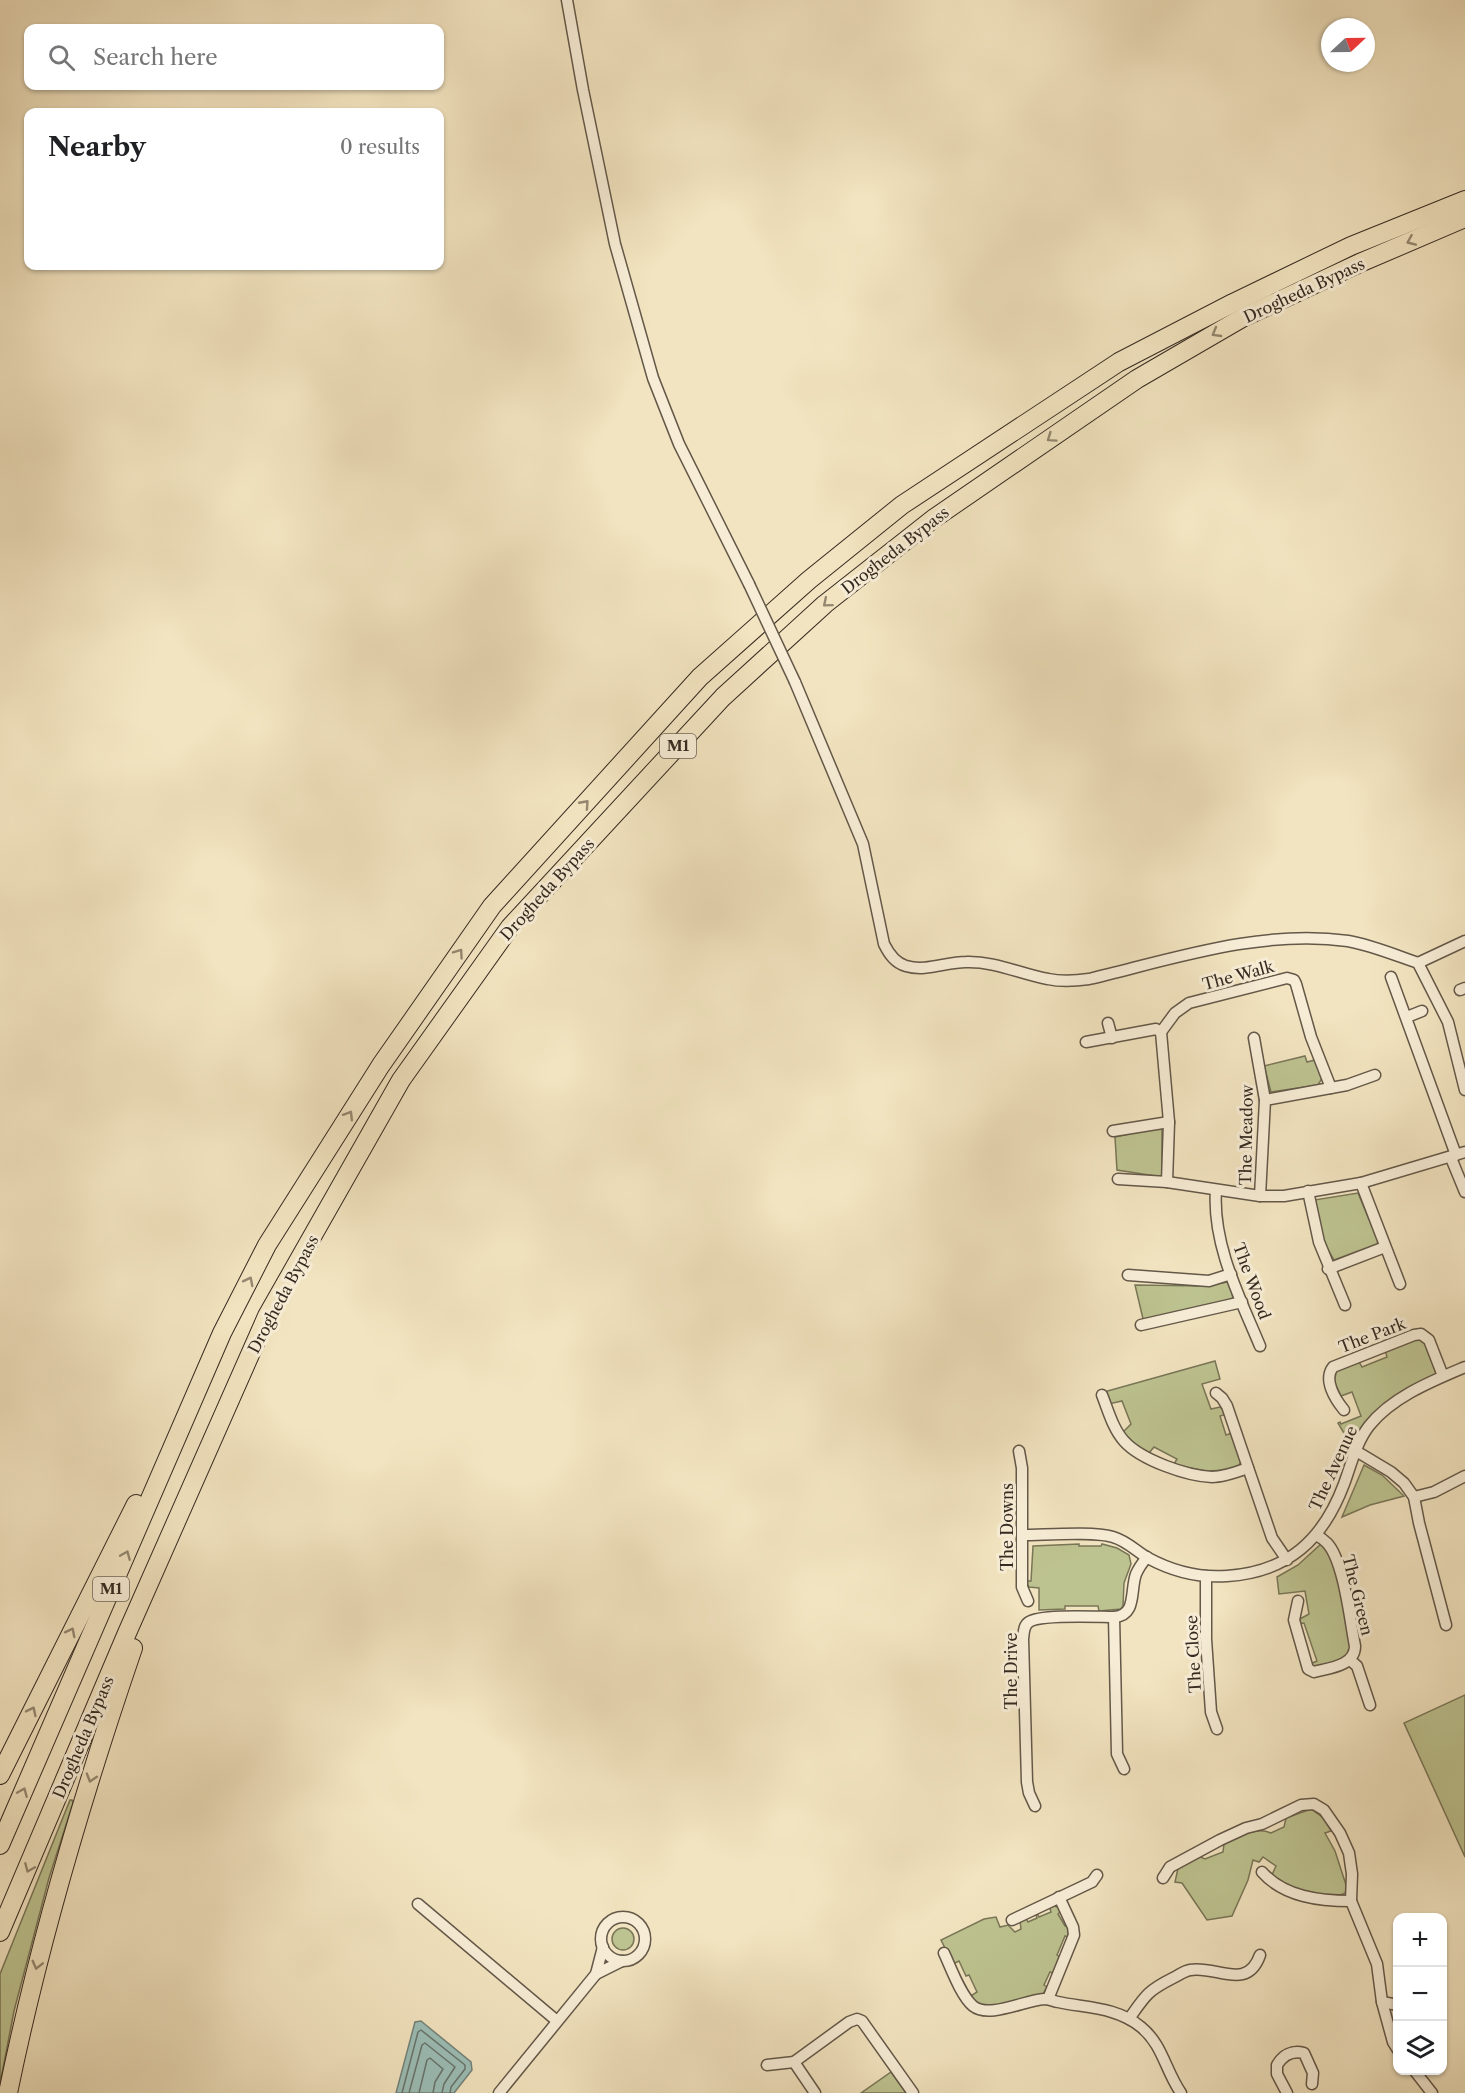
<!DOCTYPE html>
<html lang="en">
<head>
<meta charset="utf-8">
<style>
  :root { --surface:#fff; --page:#f6f6f6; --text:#202124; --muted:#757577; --line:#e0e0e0 }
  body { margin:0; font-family:"Libre Caslon Text",serif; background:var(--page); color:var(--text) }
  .controls { position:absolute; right:18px; bottom:18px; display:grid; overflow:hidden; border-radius:12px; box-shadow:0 2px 4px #0004 }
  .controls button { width:54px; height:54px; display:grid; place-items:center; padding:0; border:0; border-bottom:2px solid var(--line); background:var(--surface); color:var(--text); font:30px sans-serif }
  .compass { position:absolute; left:1321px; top:18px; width:54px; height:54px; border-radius:50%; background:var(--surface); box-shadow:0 2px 4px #0004; rotate:68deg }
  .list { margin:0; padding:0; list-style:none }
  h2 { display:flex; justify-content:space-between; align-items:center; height:78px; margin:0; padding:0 24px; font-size:26px }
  h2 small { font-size:20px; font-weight:400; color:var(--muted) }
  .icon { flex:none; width:33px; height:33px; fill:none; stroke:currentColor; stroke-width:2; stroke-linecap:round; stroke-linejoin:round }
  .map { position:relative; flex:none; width:1465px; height:2093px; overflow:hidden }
  .search { position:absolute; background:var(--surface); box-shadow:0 2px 4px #0004; left:24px; top:24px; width:420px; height:66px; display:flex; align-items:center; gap:15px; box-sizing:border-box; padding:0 21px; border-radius:12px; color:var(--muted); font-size:22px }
  .panel { position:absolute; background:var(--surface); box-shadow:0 2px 4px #0004; left:24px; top:108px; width:420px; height:162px; border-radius:12px }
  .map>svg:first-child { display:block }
</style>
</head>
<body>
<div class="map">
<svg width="1465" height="2093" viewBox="0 0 1465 2093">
  <rect width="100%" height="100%" fill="#f2e4c0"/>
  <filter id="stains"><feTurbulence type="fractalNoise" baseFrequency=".00333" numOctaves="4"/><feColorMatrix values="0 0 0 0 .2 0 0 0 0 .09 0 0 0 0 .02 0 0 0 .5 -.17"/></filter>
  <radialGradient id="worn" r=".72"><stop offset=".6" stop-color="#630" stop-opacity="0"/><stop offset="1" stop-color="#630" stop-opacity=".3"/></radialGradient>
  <!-- green -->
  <g fill="#bdc390" stroke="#797658" stroke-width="1.5">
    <polygon points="1305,1056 1307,1062 1315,1060 1322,1078 1318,1085 1271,1092 1264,1066"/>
    <polygon points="1162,1127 1162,1177 1117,1170 1115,1137"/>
    <polygon points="1358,1193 1378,1241 1377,1244 1334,1260 1322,1240 1314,1200"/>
    <polygon points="1228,1282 1231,1288 1233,1298 1203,1309 1144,1323 1135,1285 1204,1286"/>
    <polygon points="1417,1337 1426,1342 1436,1373 1435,1375 1402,1394 1354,1446 1348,1440 1338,1423 1340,1422 1341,1424 1361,1416 1352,1392 1341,1396 1333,1379 1336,1370 1358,1360 1362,1367 1387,1357 1385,1350"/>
    <path d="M 1215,1361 L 1220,1379 L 1202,1384 L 1211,1409 L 1220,1407 L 1227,1414 L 1220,1416 L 1226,1435 L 1232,1433 L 1241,1462 L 1237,1468 C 1210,1473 1201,1471 1174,1464 L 1177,1459 L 1154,1447 L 1149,1453 L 1131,1443 L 1123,1432 L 1131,1424 L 1122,1401 L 1109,1404 L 1104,1392 Z"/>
    <polygon points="1364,1465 1382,1475 1404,1496 1370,1505 1342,1517"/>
    <polygon points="1079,1544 1079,1546 1101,1546 1102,1544 1117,1548 1129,1555 1131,1564 1124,1583 1123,1606 1121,1609 1099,1611 1098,1606 1065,1606 1065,1609 1039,1610 1039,1588 1029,1587 1025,1581 1031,1581 1033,1546"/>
    <polygon points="1321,1544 1325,1546 1336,1567 1352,1645 1347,1658 1315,1668 1310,1664 1317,1661 1304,1623 1298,1624 1298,1620 1309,1614 1305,1591 1279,1594 1277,1577 1298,1565"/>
    <polygon points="1465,1695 1465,1857 1404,1723"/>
    <polygon points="70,1800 72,1800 73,1803 49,1878 14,2011 0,2084 0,1974"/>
    <path d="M 1311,1809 L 1325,1819 L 1331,1831 L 1325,1833 L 1335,1851 L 1348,1891 C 1325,1907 1293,1888 1271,1877 L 1276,1866 L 1263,1857 L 1259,1862 L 1253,1860 L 1248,1880 L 1232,1916 L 1207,1920 L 1182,1883 L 1175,1882 L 1178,1868 L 1198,1856 L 1205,1859 L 1223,1852 L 1224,1844 C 1238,1837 1255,1826 1271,1833 L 1284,1827 L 1286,1818 Z"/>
    <polygon points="1049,1905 1058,1907 1061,1911 1058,1914 1065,1926 1068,1926 1068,1937 1065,1936 1057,1955 1060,1957 1053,1973 1050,1972 1044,1985 1047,1987 1043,1994 991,2007 982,2007 969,1997 977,1992 969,1975 966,1976 959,1961 953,1964 941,1940 984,1919 996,1917 1000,1927 1008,1925 1015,1932 1021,1929 1020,1921 1025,1916 1028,1922 1037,1918 1035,1912 1036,1911 1039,1917 1051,1912"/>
    <circle cx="623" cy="1939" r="11"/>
    <polygon points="891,2072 906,2093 861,2093"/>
  </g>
  <!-- water -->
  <polygon fill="#9cbeb7" stroke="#73837b" stroke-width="1.5" points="421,2021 471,2062 472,2070 454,2093 396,2093 415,2022"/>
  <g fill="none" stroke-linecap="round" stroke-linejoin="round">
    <!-- shore -->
    <g stroke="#68746c" stroke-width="1.5">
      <polyline points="402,2093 418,2032 421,2030 465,2065 465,2069 451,2087 450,2093"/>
      <polyline points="409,2093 422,2045 425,2043 455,2067 444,2084 442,2093"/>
      <polyline points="419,2093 427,2060 430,2058 443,2069 435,2082 433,2093"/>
    </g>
    <defs>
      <g id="minor">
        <polyline points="567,0 583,90 615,244 653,378 679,444 749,584"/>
        <path d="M 795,682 L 863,844 L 884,944 C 889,954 895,963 906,966 C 926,972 946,962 966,962 C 995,961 1020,974 1048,979 C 1062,982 1075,981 1089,979 C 1173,959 1260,929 1348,941 C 1371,945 1395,955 1418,963 L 1448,1022 L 1465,1090"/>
        <polyline points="1418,963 1465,941"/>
        <polyline points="1391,977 1456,1155"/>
        <polyline points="1460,990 1465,988"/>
        <polyline points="1407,1017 1422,1011"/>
        <polyline points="1108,1023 1112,1038"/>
        <polyline points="1161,1032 1169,1122 1167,1182"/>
        <polyline points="1254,1038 1265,1100 1260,1196"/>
        <polyline points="1086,1042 1156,1029 1161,1032 1175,1013 1189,1003 1287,978 1294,980 1296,984 1311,1037 1331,1088"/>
        <polyline points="1265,1100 1347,1085 1375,1075"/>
        <polyline points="1113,1131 1169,1122"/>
        <polyline points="1451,1158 1465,1192"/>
        <polyline points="1118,1179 1167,1182 1260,1196 1284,1196 1361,1183 1465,1152"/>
        <polyline points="1361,1183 1400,1284"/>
        <path d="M 1216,1190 C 1212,1244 1240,1298 1260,1346"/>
        <polyline points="1308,1191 1319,1242 1345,1305"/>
        <polyline points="1328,1269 1385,1247"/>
        <polyline points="1128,1275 1209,1281 1231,1274"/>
        <polyline points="1141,1325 1242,1302"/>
        <polyline points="1216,1393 1222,1398 1227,1406 1272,1538 1287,1560"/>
        <path d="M 1102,1395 C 1108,1410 1113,1429 1124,1441 C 1141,1460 1187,1476 1212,1477 C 1224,1477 1237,1472 1248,1468"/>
        <path d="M 1344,1410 C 1335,1399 1323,1380 1333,1367 L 1414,1335 L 1421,1334 L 1429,1340 L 1443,1376"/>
        <polyline points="1019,1451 1022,1468 1022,1587 1028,1601"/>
        <polyline points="1356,1451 1391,1472 1404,1483 1414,1497 1419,1523 1446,1625"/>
        <polyline points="1414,1497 1434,1492 1465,1476"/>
        <path d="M 1022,1535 C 1046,1535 1092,1531 1113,1537 C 1127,1541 1136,1551 1148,1558 C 1172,1571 1200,1578 1227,1576 C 1288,1572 1323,1540 1344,1484 C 1351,1465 1356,1443 1369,1426 C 1392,1397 1432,1381 1465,1367"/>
        <polyline points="1206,1576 1206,1639 1211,1712 1217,1729"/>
        <path d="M 1298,1601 L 1294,1620 L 1308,1669 L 1314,1672 C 1329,1668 1355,1666 1355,1646 C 1350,1621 1344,1561 1327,1543 C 1324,1540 1320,1537 1316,1535"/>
        <polyline points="1114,1617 1117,1754 1124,1769"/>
        <polyline points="1350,1660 1357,1666 1370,1705"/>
        <path d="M 1035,1806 L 1029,1793 L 1027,1782 L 1023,1639 C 1024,1633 1023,1626 1029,1622 C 1040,1614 1098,1617 1114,1617 C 1137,1616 1130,1590 1136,1574 C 1139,1567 1143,1562 1147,1557"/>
        <path d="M 1262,1872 C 1284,1897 1320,1901 1351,1901"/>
        <polyline points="1163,1878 1170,1867 1220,1840 1246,1828 1262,1824 1301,1805 1314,1804 1324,1810 1340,1833 1349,1853 1352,1874 1351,1901 1377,1964 1382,2002 1393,2042 1398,2050"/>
        <polyline points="418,1904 557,2021"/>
        <circle cx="623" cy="1939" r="22"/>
        <polyline points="1012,1920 1092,1882 1097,1875"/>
        <polyline points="603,1947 596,1974 622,1961"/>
        <path d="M 944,1953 C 951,1968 961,1996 973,2006 C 989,2019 1025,2000 1044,1999 C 1049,1999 1053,2001 1058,2002 C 1086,2008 1117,2007 1141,2027 C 1163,2045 1165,2070 1181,2093"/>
        <polyline points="1048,1999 1074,1935 1073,1927 1059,1897"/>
        <polyline points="1382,2002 1398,2005"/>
        <path d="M 1129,2019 C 1145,1996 1147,1991 1173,1978 C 1179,1975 1184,1971 1190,1970 C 1216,1965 1247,1992 1260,1955"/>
        <polyline points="794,2062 815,2093"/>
        <polyline points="767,2065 794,2062 849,2022 857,2019 862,2021 913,2093"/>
        <polyline points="1414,2070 1432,2093"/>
        <polyline points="499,2093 596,1974"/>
        <path d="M 1287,2093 L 1277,2074 L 1277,2065 C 1283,2055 1292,2050 1304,2053 L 1313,2073 L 1312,2084"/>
      </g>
      <g id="motorway">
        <polyline points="0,1775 136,1504"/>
        <polyline points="0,1845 222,1333 267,1245 381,1065 492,906 700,677 809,580 902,505 1119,362 1233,303 1351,246 1465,200"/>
        <polyline points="0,1932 127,1633 267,1316 401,1080 510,927 723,697 825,604 933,519 1137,379 1242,318 1362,262 1465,218"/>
        <path d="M 8,2093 C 39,1942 83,1794 133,1648"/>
      </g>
    </defs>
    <!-- minor casing -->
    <use href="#minor" stroke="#645849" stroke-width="13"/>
    <!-- motorway casing -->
    <use href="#motorway" stroke="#352a21" stroke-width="20"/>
    <!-- minor -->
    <use href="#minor" stroke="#f7edd6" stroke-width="10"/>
    <!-- motorway -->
    <use href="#motorway" stroke="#f2e4c0" stroke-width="18"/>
    <defs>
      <polyline id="minor-bridge" points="749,584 795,682"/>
    </defs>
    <!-- minor-bridge casing -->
    <use href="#minor-bridge" stroke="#645849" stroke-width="13" stroke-linecap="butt"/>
    <!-- minor-bridge -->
    <use href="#minor-bridge" stroke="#f7edd6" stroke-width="10"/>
  </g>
  <!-- one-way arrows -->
  <defs><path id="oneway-chevron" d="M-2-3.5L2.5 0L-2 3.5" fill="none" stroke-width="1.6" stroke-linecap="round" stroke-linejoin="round" transform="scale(1.5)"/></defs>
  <g stroke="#948770">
    <use href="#oneway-chevron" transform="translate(1411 241) rotate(157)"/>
    <use href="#oneway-chevron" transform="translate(1216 333) rotate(150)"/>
    <use href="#oneway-chevron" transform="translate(1051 438) rotate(145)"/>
    <use href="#oneway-chevron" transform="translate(827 603) rotate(140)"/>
    <use href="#oneway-chevron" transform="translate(585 804) rotate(-48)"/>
    <use href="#oneway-chevron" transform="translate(459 953) rotate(-55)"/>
    <use href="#oneway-chevron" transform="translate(349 1115) rotate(-58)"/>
    <use href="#oneway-chevron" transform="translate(249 1281) rotate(-63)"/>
    <use href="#oneway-chevron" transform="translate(126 1555) rotate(-67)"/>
    <use href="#oneway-chevron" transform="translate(71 1632) rotate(-63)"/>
    <use href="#oneway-chevron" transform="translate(32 1711) rotate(-64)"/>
    <use href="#oneway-chevron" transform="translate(91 1778) rotate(107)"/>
    <use href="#oneway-chevron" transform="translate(23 1792) rotate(-67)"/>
    <use href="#oneway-chevron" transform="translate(29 1868) rotate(113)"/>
    <use href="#oneway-chevron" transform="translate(37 1965) rotate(104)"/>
  </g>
  <g text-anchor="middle" stroke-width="6" stroke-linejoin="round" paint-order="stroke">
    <!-- shield labels -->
    <g fill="#f7edd6" stroke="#6f6457" stroke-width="1.5">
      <rect x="660" y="734" width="36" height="24" rx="4.5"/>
      <rect x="93" y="1577" width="36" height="24" rx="4.5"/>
    </g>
    <g font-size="15" font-weight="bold" fill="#352a21">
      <text x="678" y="751">M1</text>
      <text x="111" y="1594">M1</text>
    </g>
    <!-- street labels -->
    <g font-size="16" fill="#352a21" stroke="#f7edd6">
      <text transform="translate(1304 290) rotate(-25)" y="6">Drogheda Bypass</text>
      <text transform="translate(895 550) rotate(-38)" y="6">Drogheda Bypass</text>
      <text transform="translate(547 889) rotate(-48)" y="6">Drogheda Bypass</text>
      <text transform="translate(1238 975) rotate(-15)" y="6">The Walk</text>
      <text transform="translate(1246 1135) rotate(-89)" y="6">The Meadow</text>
      <text transform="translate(1252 1281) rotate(70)" y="6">The Wood</text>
      <text transform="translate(283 1294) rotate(-62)" y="6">Drogheda Bypass</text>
      <text transform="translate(1372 1335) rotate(-21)" y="6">The Park</text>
      <text transform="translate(1333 1468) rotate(-65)" y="6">The Avenue</text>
      <text transform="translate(1007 1527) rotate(-90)" y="6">The Downs</text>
      <text transform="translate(1358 1595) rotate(76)" y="6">The Green</text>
      <text transform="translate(1193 1654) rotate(-93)" y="6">The Close</text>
      <text transform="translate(1011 1671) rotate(-90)" y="6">The Drive</text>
      <text transform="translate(83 1737) rotate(-67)" y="6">Drogheda Bypass</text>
    </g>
  </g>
  <rect width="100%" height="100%" filter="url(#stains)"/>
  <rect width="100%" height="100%" fill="url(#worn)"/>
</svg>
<div class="controls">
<button>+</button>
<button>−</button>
<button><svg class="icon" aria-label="layers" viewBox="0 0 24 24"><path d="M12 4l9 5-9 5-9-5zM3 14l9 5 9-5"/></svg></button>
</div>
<svg class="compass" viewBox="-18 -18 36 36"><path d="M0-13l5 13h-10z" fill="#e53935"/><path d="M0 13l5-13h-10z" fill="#757577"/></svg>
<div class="search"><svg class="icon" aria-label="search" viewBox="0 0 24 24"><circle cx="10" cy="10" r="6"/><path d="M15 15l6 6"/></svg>Search here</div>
<section class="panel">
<h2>Nearby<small>0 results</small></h2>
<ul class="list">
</ul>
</section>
</div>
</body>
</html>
